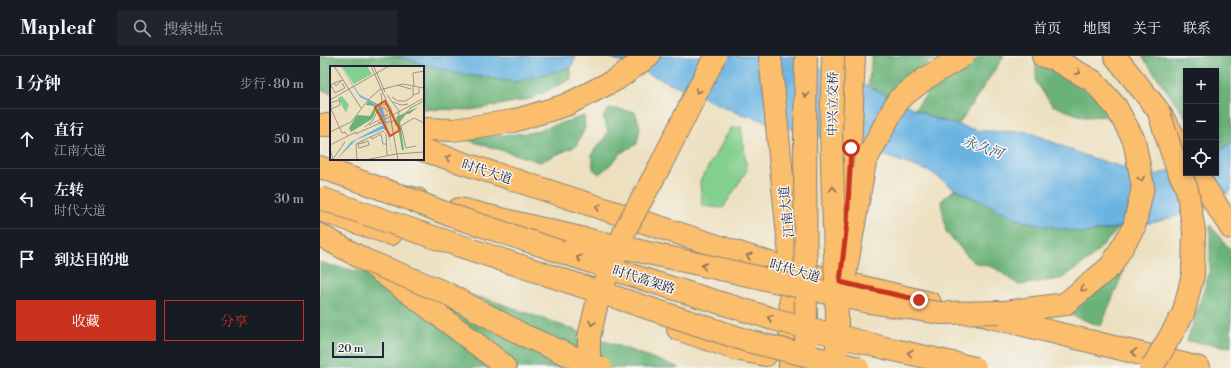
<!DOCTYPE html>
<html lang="zh">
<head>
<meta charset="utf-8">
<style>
  :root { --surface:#171b24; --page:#20242c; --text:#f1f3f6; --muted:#9ea1a6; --line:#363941; --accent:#c8321e }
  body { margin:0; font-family:"Libre Bodoni","Noto Serif SC",serif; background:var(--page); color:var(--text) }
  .controls { position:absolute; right:12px; top:12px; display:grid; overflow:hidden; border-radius:0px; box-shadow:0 2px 6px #0003 }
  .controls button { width:36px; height:36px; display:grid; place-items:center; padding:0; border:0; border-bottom:1px solid var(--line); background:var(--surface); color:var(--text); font:20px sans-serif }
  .scale { position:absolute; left:12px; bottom:10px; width:52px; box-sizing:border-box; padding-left:4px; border:2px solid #22223b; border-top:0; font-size:11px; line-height:14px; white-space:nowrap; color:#22223b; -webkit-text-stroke:3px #f6f6f2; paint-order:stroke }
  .stop { position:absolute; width:12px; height:12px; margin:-9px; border:3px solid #c8321e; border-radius:50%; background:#fff }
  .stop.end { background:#c8321e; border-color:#fff; box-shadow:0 1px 4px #0008 }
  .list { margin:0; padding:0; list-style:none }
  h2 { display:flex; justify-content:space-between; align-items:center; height:52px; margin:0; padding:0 16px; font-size:17px }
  h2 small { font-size:13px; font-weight:400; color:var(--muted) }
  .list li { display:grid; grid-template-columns:26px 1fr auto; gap:12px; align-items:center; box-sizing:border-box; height:60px; padding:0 16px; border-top:1px solid var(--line) }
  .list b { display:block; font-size:15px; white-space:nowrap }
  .list p { margin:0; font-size:13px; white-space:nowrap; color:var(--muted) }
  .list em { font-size:13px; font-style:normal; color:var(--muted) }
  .actions { display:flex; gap:8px; padding:12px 16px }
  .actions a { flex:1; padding:9px 0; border:1px solid var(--accent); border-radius:0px; text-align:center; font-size:14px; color:var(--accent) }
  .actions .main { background:var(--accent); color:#fff }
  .icon { flex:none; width:22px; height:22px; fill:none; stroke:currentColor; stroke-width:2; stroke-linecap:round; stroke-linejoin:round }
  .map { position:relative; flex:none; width:911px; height:312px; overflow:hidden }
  header { display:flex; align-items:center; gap:24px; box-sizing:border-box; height:56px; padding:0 20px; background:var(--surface); border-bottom:1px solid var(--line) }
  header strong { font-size:19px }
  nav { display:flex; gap:22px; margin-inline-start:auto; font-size:14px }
  .search { width:280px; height:36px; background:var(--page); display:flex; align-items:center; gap:10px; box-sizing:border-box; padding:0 14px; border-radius:0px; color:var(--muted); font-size:15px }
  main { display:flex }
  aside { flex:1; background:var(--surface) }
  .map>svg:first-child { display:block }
</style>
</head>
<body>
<header>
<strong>Mapleaf</strong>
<div class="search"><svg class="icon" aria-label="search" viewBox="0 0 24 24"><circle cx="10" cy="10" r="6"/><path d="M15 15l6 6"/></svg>搜索地点</div>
<nav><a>首页</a><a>地图</a><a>关于</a><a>联系</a></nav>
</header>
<main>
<aside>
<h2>1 分钟<small>步行 · 80 m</small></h2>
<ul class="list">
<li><svg class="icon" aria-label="ahead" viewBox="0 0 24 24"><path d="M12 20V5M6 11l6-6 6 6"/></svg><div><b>直行</b><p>江南大道</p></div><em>50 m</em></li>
<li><svg class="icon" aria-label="left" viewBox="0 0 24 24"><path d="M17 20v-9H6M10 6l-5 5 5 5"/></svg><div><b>左转</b><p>时代大道</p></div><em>30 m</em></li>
<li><svg class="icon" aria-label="arrive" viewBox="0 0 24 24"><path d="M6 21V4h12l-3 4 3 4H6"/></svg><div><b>到达目的地</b></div></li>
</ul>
<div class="actions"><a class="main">收藏</a><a>分享</a></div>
</aside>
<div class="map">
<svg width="911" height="312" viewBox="0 0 911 312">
  <rect width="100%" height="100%" fill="#f6f6f2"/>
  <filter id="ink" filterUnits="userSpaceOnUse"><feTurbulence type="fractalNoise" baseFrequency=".025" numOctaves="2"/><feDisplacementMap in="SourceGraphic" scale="8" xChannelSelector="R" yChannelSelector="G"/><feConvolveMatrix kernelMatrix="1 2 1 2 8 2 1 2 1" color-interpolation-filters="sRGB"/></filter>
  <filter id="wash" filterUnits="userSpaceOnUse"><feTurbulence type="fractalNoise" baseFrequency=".012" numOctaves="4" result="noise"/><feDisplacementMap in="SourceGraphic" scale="16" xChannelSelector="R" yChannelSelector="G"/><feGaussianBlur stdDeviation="0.9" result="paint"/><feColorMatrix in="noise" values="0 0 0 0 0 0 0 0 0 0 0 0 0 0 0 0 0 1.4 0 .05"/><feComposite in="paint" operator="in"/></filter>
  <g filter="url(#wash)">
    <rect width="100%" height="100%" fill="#ece0bf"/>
    <!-- green -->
    <polygon fill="#83cf8d" stroke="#527864" points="421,71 427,114 403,152 382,150 380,125 411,72"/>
    <!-- forest -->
    <g fill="#6ab278" stroke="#466a5a">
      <polygon points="0,0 75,0 139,18 171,22 194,26 251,11 251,23 210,43 152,54 103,53 103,11 11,11 11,37 0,33"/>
      <polygon points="552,0 621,0 593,16 570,41 548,31"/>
      <polygon points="662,0 684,0 638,69 615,63 595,53 614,28"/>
      <polygon points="822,0 911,0 911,86 896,97 896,15 866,15 866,62"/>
      <polygon points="716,6 772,27 789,60 763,61 732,49 716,26"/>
      <polygon points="290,52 315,56 320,71 317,88 302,96 290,109 279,118 273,113 272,98 277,90 283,85 288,75 283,61"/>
      <polygon points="264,60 265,72 256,90 220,106 141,82 209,77"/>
      <polygon points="635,133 703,165 762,177 799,172 770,203 741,223 699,229 675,212 653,206 626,176 621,145"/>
      <polygon points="890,169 911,195 911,291 867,285 890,215"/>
      <polygon points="0,206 9,209 168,243 360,312 0,312"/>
      <polygon points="804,214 781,270 734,253 774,238"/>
    </g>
    <!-- water -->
    <g fill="#69b3e1" stroke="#466a8e">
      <polygon points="75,0 256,0 251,11 194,26 171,22 139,18"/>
      <polygon points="287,0 471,0 554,33 615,63 661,75 709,76 766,100 833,120 866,109 866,117 896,117 896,98 911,86 911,135 884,152 836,166 762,177 703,165 635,133 611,116 565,100 418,57 357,30"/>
    </g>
  </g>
  <g filter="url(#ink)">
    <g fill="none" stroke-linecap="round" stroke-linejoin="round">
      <defs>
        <g id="primary">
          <polyline points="450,0 470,200 471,214 470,312"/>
          <polyline points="103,94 471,214 610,247"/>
          <polyline points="0,154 71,178"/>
          <polyline points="527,165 534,0"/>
          <polyline points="663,259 879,312"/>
          <polyline points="358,273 416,293 446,299"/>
        </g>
        <g id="trunk">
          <polyline points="795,0 838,54 866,100"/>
          <polyline points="0,69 11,69"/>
          <polyline points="103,73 133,74 193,65 246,49 297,23 329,0"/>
          <polyline points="0,111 79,139 97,143"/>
          <polyline points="876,117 911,172"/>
          <polyline points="139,153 256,181"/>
          <polyline points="0,179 45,204 141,276 181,307 185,312"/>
          <polyline points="685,256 745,248 791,210 814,171 823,131 814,84 796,51 773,25 734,3 723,0"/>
        </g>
      </defs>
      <!-- primary casing -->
      <use href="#primary" stroke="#87817d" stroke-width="24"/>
      <!-- trunk casing -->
      <use href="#trunk" stroke="#87817d" stroke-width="24"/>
      <!-- primary -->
      <use href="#primary" stroke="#fabe6d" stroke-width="22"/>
      <!-- trunk -->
      <use href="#trunk" stroke="#fabe6d" stroke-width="22"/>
      <defs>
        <g id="trunk-bridge">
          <polyline points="486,0 485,79 486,285"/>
          <polyline points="513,0 511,76 517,261 517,293"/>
          <polyline points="79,139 130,159 326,224 453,263 565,292 655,312"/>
          <polyline points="0,142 104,178 428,285 538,312"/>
          <polyline points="256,181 549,246 620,257 685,256"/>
          <polyline points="45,204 126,237 203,279 267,307 281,312"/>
          <polyline points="525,219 545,106 578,44 606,22 643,0"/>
          <polyline points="269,312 269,281 278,243 306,172 340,110 395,0"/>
          <polyline points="830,312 834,308 863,258 873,219 874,175 867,133 856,109 838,54"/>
        </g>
      </defs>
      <!-- trunk-bridge casing -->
      <use href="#trunk-bridge" stroke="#87817d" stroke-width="24" stroke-linecap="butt"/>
      <!-- trunk-bridge -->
      <use href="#trunk-bridge" stroke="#fabe6d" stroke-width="22"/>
    </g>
    <!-- one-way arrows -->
    <defs><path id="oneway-chevron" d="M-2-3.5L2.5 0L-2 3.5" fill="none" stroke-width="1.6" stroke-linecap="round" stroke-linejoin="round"/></defs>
    <g stroke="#8e7054">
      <use href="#oneway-chevron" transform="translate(758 16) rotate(28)"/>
      <use href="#oneway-chevron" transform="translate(378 35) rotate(117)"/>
      <use href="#oneway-chevron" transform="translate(486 39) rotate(91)"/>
      <use href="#oneway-chevron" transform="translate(128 102) rotate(-162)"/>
      <use href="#oneway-chevron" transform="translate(821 123) rotate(80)"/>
      <use href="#oneway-chevron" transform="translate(513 133) rotate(-92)"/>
      <use href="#oneway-chevron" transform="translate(278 151) rotate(-162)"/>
      <use href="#oneway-chevron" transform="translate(429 200) rotate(-162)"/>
      <use href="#oneway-chevron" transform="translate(259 202) rotate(-162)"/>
      <use href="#oneway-chevron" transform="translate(384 210) rotate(-168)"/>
      <use href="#oneway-chevron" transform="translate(763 233) rotate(141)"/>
      <use href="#oneway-chevron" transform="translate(450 262) rotate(-164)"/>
      <use href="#oneway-chevron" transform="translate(272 267) rotate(102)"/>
      <use href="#oneway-chevron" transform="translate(814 296) rotate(-166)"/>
      <use href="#oneway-chevron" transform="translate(590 297) rotate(-167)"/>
    </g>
  </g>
  <g fill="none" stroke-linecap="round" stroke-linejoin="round" filter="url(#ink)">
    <!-- route -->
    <polyline stroke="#c8321e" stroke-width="5" points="531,92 527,167 520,226 599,244"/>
  </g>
  <g text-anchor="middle" stroke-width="3" stroke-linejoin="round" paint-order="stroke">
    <!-- street labels -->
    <g font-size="13" fill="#22223b" stroke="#f6f6f2">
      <text transform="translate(512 48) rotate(-89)" y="5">中兴立交桥</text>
      <text transform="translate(167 115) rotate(18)" y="5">时代大道</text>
      <text transform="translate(466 156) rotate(-96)" y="5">江南大道</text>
      <text transform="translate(475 214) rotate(16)" y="5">时代大道</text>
      <text transform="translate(324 223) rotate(18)" y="5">时代高架路</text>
    </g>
    <!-- water labels -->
    <g font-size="14" font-style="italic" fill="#3b5575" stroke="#f6f6f2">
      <text transform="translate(663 91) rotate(20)" y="5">永久河</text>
    </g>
  </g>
  <!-- overview -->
  <g transform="translate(10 10)">
    <rect width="94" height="94" fill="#ece0bf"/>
    <path d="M 11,0 L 37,0 L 42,8 L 24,18 ZM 12,30 L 19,39 L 16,47 L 8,32 Z" fill="#83cf8d"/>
    <path d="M 38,35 L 48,40 L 42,53 L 21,66 L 19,62 L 27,49 L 40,50 L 45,40 L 36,39 ZM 88,41 L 79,48 L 76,48 L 70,56 L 74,84 L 72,84 L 66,51 Z" fill="#6ab278"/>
    <path d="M 10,0 L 30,29 L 50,39 L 53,43 L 64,94 L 57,65 L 53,63 L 26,74 L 6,94 L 21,76 L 53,59 L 48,40 L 30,31 Z" fill="#69b3e1"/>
    <path fill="none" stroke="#9b948a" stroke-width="1" d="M 4,0 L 31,42M 41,0 L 58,38 L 68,94M 44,1 L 55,26M 11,15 L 6,20 L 4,17 L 13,14M 4,17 L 1,19 L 5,27 L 15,22 L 12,17M 67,19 L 81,23M 84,20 L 83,7 L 94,5M 83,29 L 89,27 L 89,21M 62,31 L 68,35 L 76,35 L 83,30 L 83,20M 0,34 L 59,0M 63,36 L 71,39 L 78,38M 0,41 L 12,67 L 15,66 L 18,70M 48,42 L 54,38 L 60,40 L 66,59M 80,42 L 94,35M 1,43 L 10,39 L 9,34 L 0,37 L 2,41M 58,46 L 54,41 L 48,45 L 51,50 L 58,49M 70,52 L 82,41M 48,57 L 94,32M 39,59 L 51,53M 35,61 L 43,54 L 52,35 L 51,27M 0,66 L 21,56 L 39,33 L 49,24 L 73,18 L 94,22M 25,68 L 48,58 L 68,54 L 69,45 L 57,29M 40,70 L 42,73 L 51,68 L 53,78 L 57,78M 32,74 L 33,77 L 28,78 L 29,82 L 39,79 L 38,75 L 33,77M 0,79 L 26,66M 86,80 L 76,82 L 71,60 L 84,52 L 94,57M 0,82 L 3,94M 66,88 L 94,86M 3,93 L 15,76M 27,94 L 26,78 L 53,65 L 56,68 L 57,89M 35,94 L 66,88"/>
    <path fill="#d45411" fill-opacity="0.15" stroke="#d45411" stroke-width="2" d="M 55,35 L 70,64 L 60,70 L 45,41 Z"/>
    <rect width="94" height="94" fill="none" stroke="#22223b" stroke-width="2"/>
  </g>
</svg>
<div class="controls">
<button>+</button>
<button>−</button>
<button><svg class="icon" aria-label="locate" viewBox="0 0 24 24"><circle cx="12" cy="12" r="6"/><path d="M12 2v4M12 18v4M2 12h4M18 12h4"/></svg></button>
</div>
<div class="scale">20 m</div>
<div class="stop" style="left:531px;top:92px"></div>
<div class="stop end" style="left:599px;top:244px"></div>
</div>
</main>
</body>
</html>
